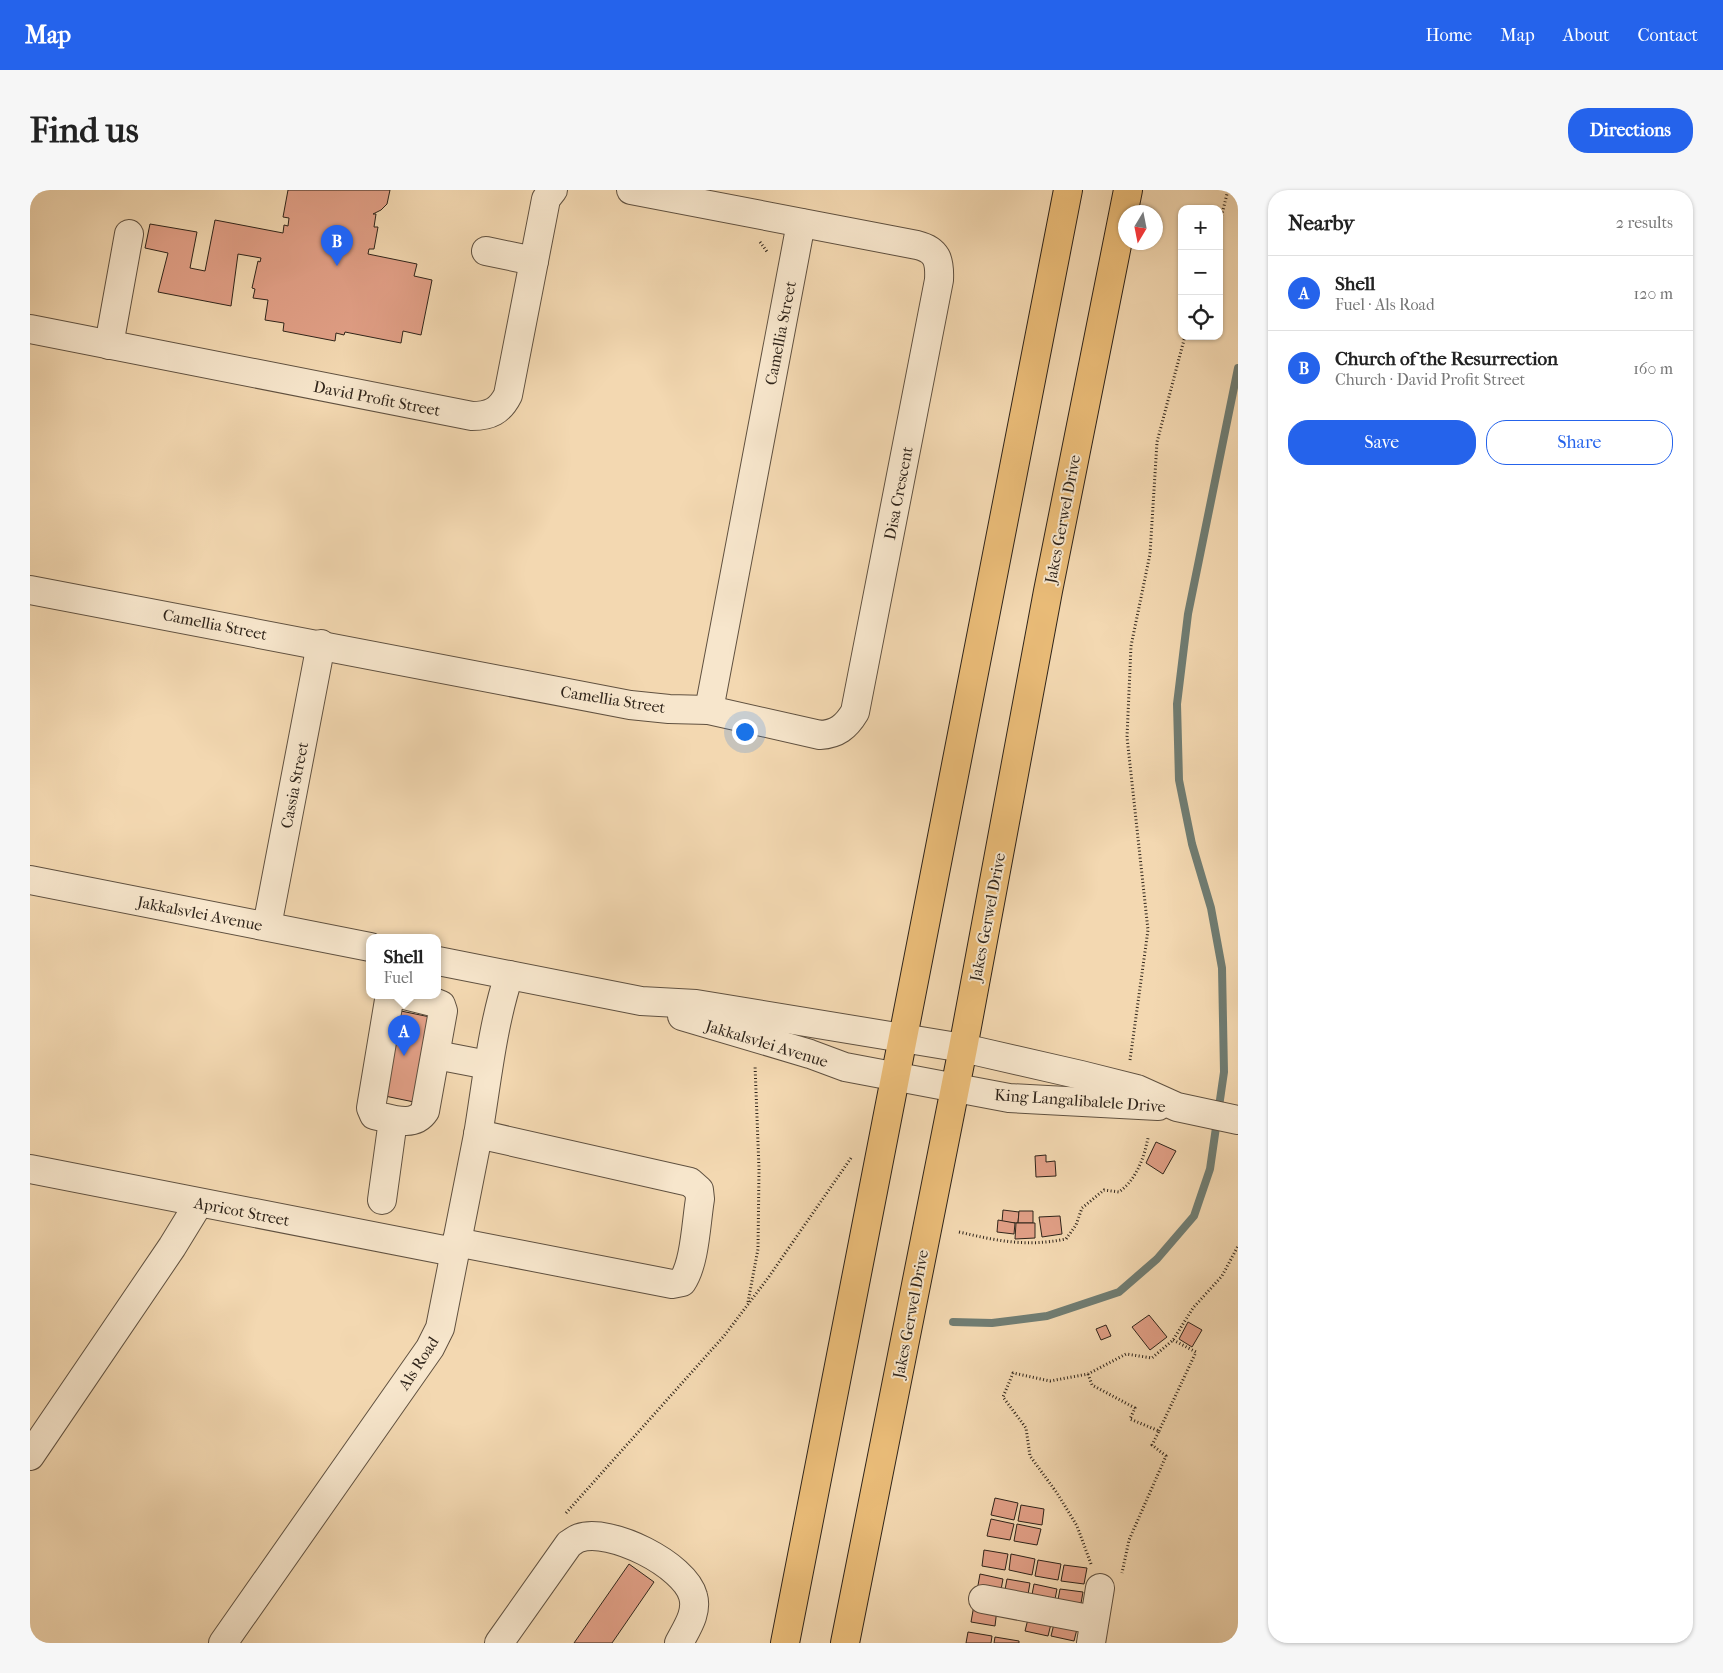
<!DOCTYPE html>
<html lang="en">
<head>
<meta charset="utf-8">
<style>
  :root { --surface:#fff; --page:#f6f6f6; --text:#222; --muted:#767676; --line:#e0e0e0; --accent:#2563eb }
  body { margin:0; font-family:"IM FELL French Canon",serif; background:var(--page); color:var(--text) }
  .controls { position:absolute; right:15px; top:15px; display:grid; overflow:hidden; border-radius:10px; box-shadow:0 1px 4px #0004 }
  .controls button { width:45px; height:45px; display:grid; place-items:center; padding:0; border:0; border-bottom:1px solid var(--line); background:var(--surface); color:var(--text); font:25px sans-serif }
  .compass { position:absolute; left:1088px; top:15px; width:45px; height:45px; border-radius:50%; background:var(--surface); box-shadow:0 1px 4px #0004; rotate:190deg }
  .you { position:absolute; left:714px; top:541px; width:18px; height:18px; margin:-12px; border:4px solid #fff; border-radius:50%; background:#1a73e8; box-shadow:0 0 0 8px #1a73e833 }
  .badge { display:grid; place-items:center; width:32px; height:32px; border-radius:50%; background:var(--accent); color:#fff; font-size:16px; font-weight:700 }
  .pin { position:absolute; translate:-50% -41px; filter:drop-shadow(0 1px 2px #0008) }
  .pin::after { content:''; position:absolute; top:26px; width:18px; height:15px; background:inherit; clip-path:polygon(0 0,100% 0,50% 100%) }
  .popup { position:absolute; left:336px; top:744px; width:75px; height:65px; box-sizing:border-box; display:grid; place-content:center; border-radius:10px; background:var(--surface); filter:drop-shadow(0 1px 4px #0005); font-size:16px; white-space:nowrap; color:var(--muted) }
  .popup b { font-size:19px; color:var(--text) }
  .popup::after { content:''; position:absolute; left:50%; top:100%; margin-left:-10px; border:10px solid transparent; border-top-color:var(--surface) }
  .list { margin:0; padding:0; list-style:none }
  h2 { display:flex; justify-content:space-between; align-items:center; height:65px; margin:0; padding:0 20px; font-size:21px }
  h2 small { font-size:16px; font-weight:400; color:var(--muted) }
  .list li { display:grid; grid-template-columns:32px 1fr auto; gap:15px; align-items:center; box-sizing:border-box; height:75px; padding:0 20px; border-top:1px solid var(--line) }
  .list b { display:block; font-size:19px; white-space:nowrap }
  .list p { margin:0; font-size:16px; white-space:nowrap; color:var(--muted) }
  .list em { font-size:16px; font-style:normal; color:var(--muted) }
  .actions { display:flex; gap:10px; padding:15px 20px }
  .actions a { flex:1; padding:11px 0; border:1px solid var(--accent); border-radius:20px; text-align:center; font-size:18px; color:var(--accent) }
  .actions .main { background:var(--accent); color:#fff }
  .icon { flex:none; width:28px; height:28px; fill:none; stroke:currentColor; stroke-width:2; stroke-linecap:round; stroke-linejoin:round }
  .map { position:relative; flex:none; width:1208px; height:1453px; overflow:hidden; border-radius:20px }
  header { display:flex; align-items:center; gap:30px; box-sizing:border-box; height:70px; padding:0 25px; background:var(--accent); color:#fff }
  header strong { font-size:24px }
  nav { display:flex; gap:28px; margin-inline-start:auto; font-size:18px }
  .intro { display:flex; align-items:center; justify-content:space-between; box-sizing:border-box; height:120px; padding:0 30px }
  h1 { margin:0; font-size:35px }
  .button { padding:12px 22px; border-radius:20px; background:var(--accent); color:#fff; font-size:18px; font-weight:700 }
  main { display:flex; gap:30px; padding:0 30px }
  aside { flex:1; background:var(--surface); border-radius:20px; box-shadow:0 1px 4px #0004 }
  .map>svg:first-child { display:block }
</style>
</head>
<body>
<header>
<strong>Map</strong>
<nav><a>Home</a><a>Map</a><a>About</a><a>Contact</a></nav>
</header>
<div class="intro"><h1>Find us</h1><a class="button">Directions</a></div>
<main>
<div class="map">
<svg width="1208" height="1453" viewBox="0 0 1208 1453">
  <rect width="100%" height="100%" fill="#f3d8b1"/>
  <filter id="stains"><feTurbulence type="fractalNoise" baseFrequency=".004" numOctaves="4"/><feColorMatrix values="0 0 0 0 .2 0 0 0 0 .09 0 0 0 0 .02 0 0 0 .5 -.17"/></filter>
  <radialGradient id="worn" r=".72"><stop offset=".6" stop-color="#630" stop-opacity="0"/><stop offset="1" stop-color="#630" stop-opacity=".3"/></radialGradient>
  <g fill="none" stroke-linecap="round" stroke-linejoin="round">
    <!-- stream -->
    <polyline stroke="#707d73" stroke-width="8" points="923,1132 962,1133 1017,1126 1089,1102 1127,1069 1164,1026 1180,979 1194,882 1192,778 1181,718 1162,654 1149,590 1147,514 1158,424 1208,178"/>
  </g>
  <!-- building -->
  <g fill="#e19f86" stroke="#2f241a">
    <polygon points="258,0 360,0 357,14 351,20 343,24 346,24 344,37 348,37 344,59 339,59 338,64 387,74 384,86 402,90 391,145 373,141 371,153 315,142 314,145 306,143 305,151 253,141 254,133 235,130 238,110 223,108 225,99 222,98 228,71 230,72 231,68 208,64 201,116 128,102 138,63 115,58 120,34 167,42 160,78 175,81 185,30 253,43 254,35 258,36 259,28 253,27"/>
    <polygon points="366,820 400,827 384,912 350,905"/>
    <polygon points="1126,952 1146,961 1133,984 1116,973"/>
    <polygon points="1016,965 1016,972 1025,971 1026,986 1006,987 1005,966"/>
    <polygon points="973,1020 989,1022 988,1033 972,1032"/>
    <polygon points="989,1021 1003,1021 1003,1033 988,1033"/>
    <polygon points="1030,1026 1032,1044 1012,1047 1009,1027"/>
    <polygon points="968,1030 985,1033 984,1044 967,1042"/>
    <polygon points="986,1033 1005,1033 1005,1048 985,1049"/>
    <polygon points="1119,1125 1137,1147 1120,1160 1102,1137"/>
    <polygon points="1158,1132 1172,1140 1162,1157 1149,1149"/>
    <polygon points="1076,1135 1081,1146 1071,1150 1066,1139"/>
    <polygon points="965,1308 988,1313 984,1330 961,1325"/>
    <polygon points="991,1315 1014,1319 1012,1335 988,1331"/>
    <polygon points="961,1329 984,1334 980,1350 957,1346"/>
    <polygon points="987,1334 1011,1339 1007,1355 984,1351"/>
    <polygon points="954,1360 978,1364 975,1380 952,1376"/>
    <polygon points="981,1364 1005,1369 1002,1385 979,1380"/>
    <polygon points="1008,1370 1031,1374 1028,1390 1005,1386"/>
    <polygon points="599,1374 624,1392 582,1453 544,1453"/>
    <polygon points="1034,1375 1057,1378 1054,1394 1031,1391"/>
    <polygon points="950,1384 973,1389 970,1405 947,1401"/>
    <polygon points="977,1389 1000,1393 997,1410 974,1405"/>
    <polygon points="1004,1394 1027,1399 1024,1414 1001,1410"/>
    <polygon points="1030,1399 1053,1402 1050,1419 1027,1415"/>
    <polygon points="944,1415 967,1419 965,1436 941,1432"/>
    <polygon points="999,1425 1022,1430 1018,1446 995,1441"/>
    <polygon points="1025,1430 1048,1435 1044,1451 1021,1446"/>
    <polygon points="938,1442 962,1446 961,1453 936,1453"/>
    <polygon points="965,1447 989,1451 989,1453 964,1453"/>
  </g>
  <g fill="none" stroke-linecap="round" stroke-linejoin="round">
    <defs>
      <g id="minor">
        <path d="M 601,0 L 887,55 C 907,60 910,70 909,90 L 825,522 C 816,537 807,544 790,545 L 679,520"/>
        <polyline points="456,61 504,71"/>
        <path d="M 0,139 L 442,226 C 460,226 470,221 478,205 L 516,9 L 523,0"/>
        <polyline points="79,155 99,44"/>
        <polyline points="0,400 600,515 639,519 679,520 771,33"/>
        <polyline points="0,690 340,757"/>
        <polyline points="237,736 291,454"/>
        <polyline points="408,771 611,811 666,814 933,858 1051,885 1107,899 1147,917 1208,930"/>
        <path d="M 363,805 L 359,810 L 341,918 L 344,925 C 362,929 384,938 395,921 L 413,821 L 411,815 L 406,813 L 374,805"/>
        <polyline points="652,826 780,864 815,877 979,908 1128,916"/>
        <polyline points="406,865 458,875"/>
        <polyline points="0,979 424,1062"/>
        <polyline points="352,1010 363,930"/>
        <path d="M 426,1052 L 642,1094 L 652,1092 C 665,1073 666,1033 670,1009 L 669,1000 L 660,992 L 448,944"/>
        <polyline points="0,1266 142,1057 169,1013"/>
        <polyline points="953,1409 1064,1430"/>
        <path d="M 193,1453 L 400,1158 L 410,1138 C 422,1074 436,1009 448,945 C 457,891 462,837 479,785"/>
        <path d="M 469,1453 L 539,1354 C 542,1352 546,1349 549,1348 C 580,1337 655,1375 663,1406 C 668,1423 656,1439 649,1453"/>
        <polyline points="1061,1453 1070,1398"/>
      </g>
      <g id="highway">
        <polyline points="755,1453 1038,0"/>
        <polyline points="815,1453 933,858 1018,401 1098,0"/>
      </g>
    </defs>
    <!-- minor casing -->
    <use href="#minor" stroke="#605140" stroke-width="30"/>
    <!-- highway casing -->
    <use href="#highway" stroke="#2f241a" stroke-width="30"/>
    <!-- path -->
    <g stroke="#2f241a" stroke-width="3" stroke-dasharray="1 2.5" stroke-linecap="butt">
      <polyline points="1189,36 1198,0"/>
      <polyline points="730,52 738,63"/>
      <polyline points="1100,870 1118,740 1097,547 1101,456 1120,364 1127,252 1155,146"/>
      <path d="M 929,1042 C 968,1051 996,1057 1036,1049 L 1046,1035 L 1052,1018 L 1074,1000 L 1089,1002 C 1106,990 1114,968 1118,948"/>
      <polyline points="718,1112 728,1059 729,979 725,875"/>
      <polyline points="1058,1184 1062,1195 1105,1218 1100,1229 1129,1241 1122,1255 1136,1266 1099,1350 1092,1383"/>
      <polyline points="1129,1241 1166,1162 1143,1150"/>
      <polyline points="536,1323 694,1146 738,1088 821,968"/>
      <polyline points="1061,1374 1047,1336 1027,1303 1000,1266 996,1238 973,1207 983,1183 1020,1191 1058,1184 1096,1164 1122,1168 1143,1150 1163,1118 1192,1086 1208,1056"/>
    </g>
    <!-- minor -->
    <use href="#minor" stroke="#f7e6cc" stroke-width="28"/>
    <!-- highway -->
    <use href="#highway" stroke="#eabc78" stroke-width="28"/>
  </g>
  <g text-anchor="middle" stroke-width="4" stroke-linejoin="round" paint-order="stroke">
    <!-- street labels -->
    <g font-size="16" fill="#2f241a" stroke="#f7e6cc">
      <text transform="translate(750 143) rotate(-79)" y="6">Camellia Street</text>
      <text transform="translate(347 208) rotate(11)" y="6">David Profit Street</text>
      <text transform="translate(868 303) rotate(-79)" y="6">Disa Crescent</text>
      <text transform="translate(1032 329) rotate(-79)" y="6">Jakes Gerwel Drive</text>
      <text transform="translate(185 434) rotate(11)" y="6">Camellia Street</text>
      <text transform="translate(583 509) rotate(9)" y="6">Camellia Street</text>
      <text transform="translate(264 595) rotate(-79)" y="6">Cassia Street</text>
      <text transform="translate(170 723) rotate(11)" y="6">Jakkalsvlei Avenue</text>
      <text transform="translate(957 727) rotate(-79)" y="6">Jakes Gerwel Drive</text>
      <text transform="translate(737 853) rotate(17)" y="6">Jakkalsvlei Avenue</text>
      <text transform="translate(1050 910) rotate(4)" y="6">King Langalibalele Drive</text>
      <text transform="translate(212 1021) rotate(11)" y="6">Apricot Street</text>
      <text transform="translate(880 1124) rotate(-79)" y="6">Jakes Gerwel Drive</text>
      <text transform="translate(388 1173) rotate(-57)" y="6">Als Road</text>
    </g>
  </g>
  <rect width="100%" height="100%" filter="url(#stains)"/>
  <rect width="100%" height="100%" fill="url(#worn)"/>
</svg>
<div class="controls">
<button>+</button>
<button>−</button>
<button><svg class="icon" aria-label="locate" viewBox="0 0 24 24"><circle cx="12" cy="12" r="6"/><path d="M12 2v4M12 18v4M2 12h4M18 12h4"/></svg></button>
</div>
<svg class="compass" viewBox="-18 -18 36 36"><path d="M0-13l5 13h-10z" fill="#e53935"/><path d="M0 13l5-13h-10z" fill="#767676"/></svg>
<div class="you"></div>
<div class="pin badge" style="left:374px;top:866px">A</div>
<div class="popup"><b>Shell</b>Fuel</div>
<div class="pin badge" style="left:307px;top:76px">B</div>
</div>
<aside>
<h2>Nearby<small>2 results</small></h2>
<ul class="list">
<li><span class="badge">A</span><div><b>Shell</b><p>Fuel · Als Road</p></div><em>120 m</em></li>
<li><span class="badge">B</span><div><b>Church of the Resurrection</b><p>Church · David Profit Street</p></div><em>160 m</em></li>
</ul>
<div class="actions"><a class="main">Save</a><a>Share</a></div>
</aside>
</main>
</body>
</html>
